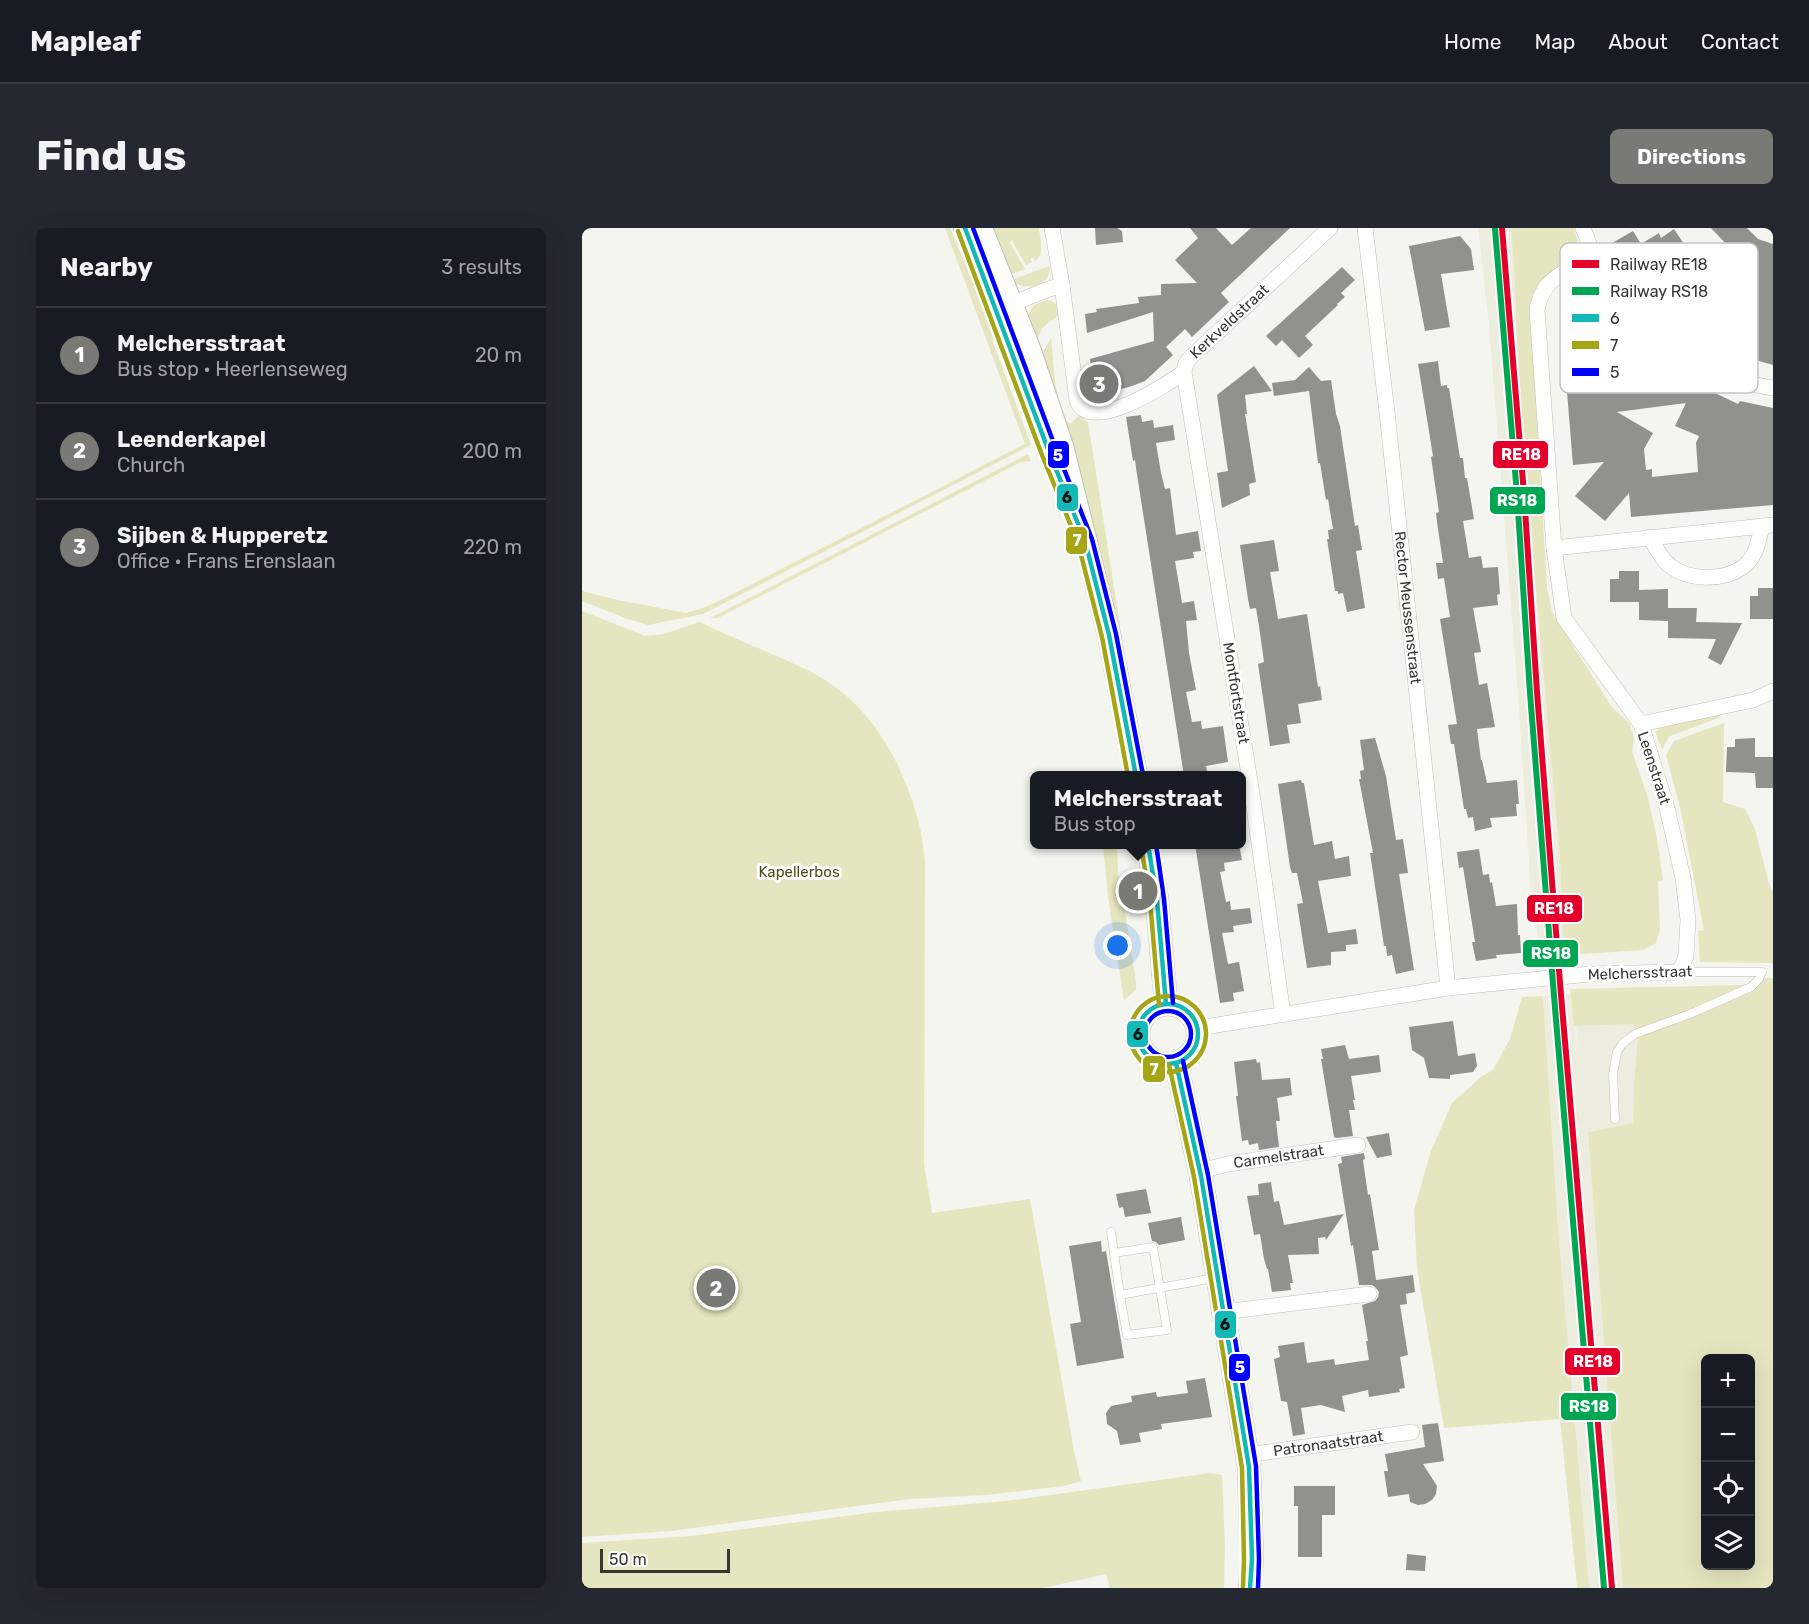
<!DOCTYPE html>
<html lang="en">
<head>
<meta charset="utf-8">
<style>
  :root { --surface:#171b24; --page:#242831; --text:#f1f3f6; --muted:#9ea1a6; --line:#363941; --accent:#7a7a74 }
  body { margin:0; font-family:Rubik,sans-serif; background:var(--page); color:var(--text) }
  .controls { position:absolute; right:18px; bottom:18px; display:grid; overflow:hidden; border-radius:9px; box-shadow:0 6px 24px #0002 }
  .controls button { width:54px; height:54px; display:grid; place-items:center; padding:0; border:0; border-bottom:2px solid var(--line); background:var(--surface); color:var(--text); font:30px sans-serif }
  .scale { position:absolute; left:18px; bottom:15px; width:130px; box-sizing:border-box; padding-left:6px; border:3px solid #373732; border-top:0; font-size:16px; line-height:21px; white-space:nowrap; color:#373732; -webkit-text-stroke:4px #fff; paint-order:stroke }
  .you { position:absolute; left:536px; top:718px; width:21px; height:21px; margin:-15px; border:4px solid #fff; border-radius:50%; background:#1a73e8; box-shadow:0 0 0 9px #1a73e833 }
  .badge { display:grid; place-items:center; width:39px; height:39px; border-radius:50%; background:var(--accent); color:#fff; font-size:20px; font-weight:700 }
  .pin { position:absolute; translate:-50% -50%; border:3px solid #fff; box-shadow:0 2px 6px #0006 }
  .popup { position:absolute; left:448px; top:543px; width:216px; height:78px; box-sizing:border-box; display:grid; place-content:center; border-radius:9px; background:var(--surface); filter:drop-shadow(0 2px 4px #0005); font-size:20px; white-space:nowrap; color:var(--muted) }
  .popup b { font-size:22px; color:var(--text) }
  .popup::after { content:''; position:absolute; left:50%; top:100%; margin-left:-12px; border:12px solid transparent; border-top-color:var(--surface) }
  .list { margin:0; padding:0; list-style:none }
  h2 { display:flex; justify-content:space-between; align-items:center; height:78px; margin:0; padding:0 24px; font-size:26px }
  h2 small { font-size:20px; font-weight:400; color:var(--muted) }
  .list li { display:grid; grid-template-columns:39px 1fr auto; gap:18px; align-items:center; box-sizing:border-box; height:96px; padding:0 24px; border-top:2px solid var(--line) }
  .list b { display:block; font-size:22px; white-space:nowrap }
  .list p { margin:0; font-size:20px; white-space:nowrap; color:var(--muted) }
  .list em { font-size:20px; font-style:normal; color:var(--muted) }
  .icon { flex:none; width:33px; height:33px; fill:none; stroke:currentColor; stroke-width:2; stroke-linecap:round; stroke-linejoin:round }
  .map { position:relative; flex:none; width:1191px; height:1360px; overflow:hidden; border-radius:9px }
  header { display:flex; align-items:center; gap:36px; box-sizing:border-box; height:84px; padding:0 30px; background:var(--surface); border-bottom:2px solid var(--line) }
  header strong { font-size:28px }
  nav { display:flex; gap:33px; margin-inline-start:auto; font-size:21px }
  .intro { display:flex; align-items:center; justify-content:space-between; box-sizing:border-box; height:144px; padding:0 36px }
  h1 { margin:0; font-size:42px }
  .button { padding:15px 27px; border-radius:9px; background:var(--accent); color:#fff; font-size:21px; font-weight:700 }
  main { display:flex; gap:36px; padding:0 36px }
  aside { flex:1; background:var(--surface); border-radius:9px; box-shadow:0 6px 24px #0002 }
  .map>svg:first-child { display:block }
</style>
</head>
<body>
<header>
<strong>Mapleaf</strong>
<nav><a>Home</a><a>Map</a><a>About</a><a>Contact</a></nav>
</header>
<div class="intro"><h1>Find us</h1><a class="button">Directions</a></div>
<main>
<aside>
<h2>Nearby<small>3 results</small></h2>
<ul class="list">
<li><span class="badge">1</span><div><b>Melchersstraat</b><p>Bus stop · Heerlenseweg</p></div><em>20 m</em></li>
<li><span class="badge">2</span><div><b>Leenderkapel</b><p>Church</p></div><em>200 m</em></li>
<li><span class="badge">3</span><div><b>Sijben &amp; Hupperetz</b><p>Office · Frans Erenslaan</p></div><em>220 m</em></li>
</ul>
</aside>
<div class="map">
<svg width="1191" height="1360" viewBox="0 0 1191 1360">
  <rect width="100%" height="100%" fill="#f5f5ef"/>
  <!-- built -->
  <g fill="#eceddf">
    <polygon points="896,0 930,0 986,721 956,723 955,703 949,666 936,467 907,97"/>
    <polygon points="988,766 997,827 994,797 1051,796 1056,809 1052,855 1051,895 1006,904 1042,1360 1007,1360 997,1263 976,1000 961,768"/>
  </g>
  <!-- green -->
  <g fill="#e5e5bf" fill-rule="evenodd">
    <polygon points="363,0 368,0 388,47 411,106 411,114 449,217 121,386 66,397 46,391 0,373 0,363 36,372 104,385 121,380 143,370 443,216"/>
    <path d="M 412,0 L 457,0 C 458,11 463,27 453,33 L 452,29 L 448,31 L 450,34 L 444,37 L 429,11 L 428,15 L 443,41 L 427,47 L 425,45 Z"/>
    <path d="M 929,0 L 992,0 L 997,18 L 995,28 C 975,44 952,47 948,78 L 965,359 L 970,384 L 1029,478 L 1048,496 L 1052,511 L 1050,524 L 1065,567 L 1074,605 L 1081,652 L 1076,654 L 1078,702 L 1074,715 L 1061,722 L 987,727 L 984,701 L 985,720 L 982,722 L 978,630 L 939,189 L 932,36 Z"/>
    <path d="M 467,38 L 468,40 C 467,60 445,62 430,54 L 430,52 Z"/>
    <path d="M 464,72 C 473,73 476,77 479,85 L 461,99 L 455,112 L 445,88 L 452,77 Z"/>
    <path d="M 469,110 C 472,132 472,182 488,196 L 497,187 L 506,194 L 550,474 L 455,125 L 463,121 Z"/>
    <polygon points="446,226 449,233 439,234 136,390 128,390"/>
    <path d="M 0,383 L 63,408 L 82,406 L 118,394 C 154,412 191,425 227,443 C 286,472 319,530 336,592 C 340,605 341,620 343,633 L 342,935 L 350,985 L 448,971 L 492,1223 L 499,1253 L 482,1258 L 404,1267 L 328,1271 L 89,1303 L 0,1309 Z"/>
    <polygon points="1138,484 1139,489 1088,508 1080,521 1073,504 1079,499"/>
    <polygon points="1142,495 1141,574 1163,581 1173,601 1187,656 1191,663 1191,735 1118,734 1116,703 1122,702 1098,579 1084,527 1092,513"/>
    <polygon points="521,617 535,617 536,644 539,663 534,665 536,678 542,677 554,754 554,762 542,772 526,669"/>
    <path d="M 1185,750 L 1191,750 L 1191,1360 L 1041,1360 L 1006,904 L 1051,895 L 1052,855 L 1056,809 L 1051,796 L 992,798 L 988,761 L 1160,757 ZM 1124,1130 L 1168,1130 L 1168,1338 L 1124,1338 Z"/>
    <polygon points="961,768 976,1000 1007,1360 995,1360 978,1191 862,1200 835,1040 832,982 849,923 870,875 899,849 911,842 928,811 940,769"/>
    <polygon points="628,1245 640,1247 643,1319 642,1360 528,1360 524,1346 461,1360 0,1360 0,1315 109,1308 294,1284 424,1273"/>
  </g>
  <!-- building -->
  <g fill="#92928d" fill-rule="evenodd">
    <polygon points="513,0 535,0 540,3 541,14 514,17"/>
    <polygon points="608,0 634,0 650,17 669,0 708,0 639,65 647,74 610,109 603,101 584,119 591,127 563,153 547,159 518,166 517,160 511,160 508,131 572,113 571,84 505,105 503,86 515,84 514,81 557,75 556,69 579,67 579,56 615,55 593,32 616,10"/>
    <polygon points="1129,0 1165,0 1176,11 1191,16 1191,137 1135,121 1113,109 1127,87 1163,108 1165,104 1168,105 1175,81 1143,68 1162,35"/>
    <polygon points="1092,1 1118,40 1095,63 1111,78 1103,105 1054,57 1030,15 1051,3 1059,16 1077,5 1079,10"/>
    <polygon points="878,8 889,21 892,42 859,46 868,99 843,103 827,18"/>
    <polygon points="760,39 773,52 759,65 763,69 755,76 756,77 723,108 731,117 717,130 700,112 694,118 684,108"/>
    <path d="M 1017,73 L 1020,97 L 1029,96 L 1030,112 L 1041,111 L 1053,121 L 1055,118 L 1093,146 L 1156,176 L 1158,173 L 1191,180 L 1191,277 L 1049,289 L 1047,265 L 1023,293 L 993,268 L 1022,234 L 991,237 L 983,140 L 981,93 L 979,94 L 978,76 ZM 1104,175 L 1093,198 L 1117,208 L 1114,215 L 1116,244 L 1070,249 L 1070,241 L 1064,242 L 1062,221 L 1071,205 L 1035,184 Z"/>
    <polygon points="856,133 859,158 865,157 865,160 867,160 878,230 881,230 883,250 885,250 892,291 881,293 887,330 899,328 901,340 916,339 918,366 915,367 916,377 891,380 899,424 892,425 897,457 905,455 913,499 895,501 899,532 900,532 905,555 935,552 937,576 934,576 935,588 908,590 910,599 893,603 891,589 886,590 884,581 882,581 872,516 869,516 866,497 875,496 858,391 868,389 862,350 856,351 854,335 861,335 855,294 854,285 857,284 849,229 851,228 836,136"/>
    <polygon points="672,138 690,163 663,167 665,186 663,186 674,254 667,256 668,267 640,280 635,245 646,243 635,167"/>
    <polygon points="727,139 739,153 749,152 754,186 758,198 773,298 776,297 780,322 774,323 783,380 765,384 761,365 756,366 756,363 753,363 745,311 747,311 746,302 751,301 746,271 744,272 738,235 736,235 727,163 692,168 690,155 713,152"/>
    <polygon points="559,187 560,194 571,192 572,200 591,197 593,212 574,215 579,245 583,261 588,260 594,307 616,303 619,323 611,324 612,330 593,333 600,375 612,373 615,392 604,393 607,425 614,462 604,464 610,494 619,493 620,501 641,498 646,534 624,538 626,548 602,548 554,240 553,232 551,233 544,189"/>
    <polygon points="692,312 697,343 688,344 696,391 725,386 736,459 738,458 740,472 716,476 719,495 705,497 708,515 688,518 676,436 682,434 677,398 674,380 668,381 666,371 658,317"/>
    <polygon points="1037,343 1057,343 1057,374 1028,374 1028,351 1037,351"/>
    <polygon points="1176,360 1191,360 1191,391 1168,391 1168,368 1176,368"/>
    <polygon points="1086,361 1086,393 1057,392 1057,362"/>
    <polygon points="1086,380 1115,380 1114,394 1160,395 1139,437 1126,430 1134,411 1086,410"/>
    <polygon points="793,510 804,548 814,612 821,611 826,645 817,646 832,742 814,746 810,727 805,728 804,718 802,718 788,625 791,625 777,551 779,551 778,543 782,542 778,512"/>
    <polygon points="1173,510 1173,529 1191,529 1191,560 1174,560 1173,545 1144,544 1145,519 1153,519 1153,511"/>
    <polygon points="719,552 720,555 722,555 732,617 750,613 753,631 767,628 769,648 736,653 746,705 774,701 776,716 764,717 764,723 749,724 749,737 725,740 715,676 721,675 715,645 710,645 708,639 696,556"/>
    <polygon points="613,616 657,616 660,632 642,635 643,643 638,644 644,674 648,673 649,682 668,680 670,695 651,698 652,704 640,705 646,736 657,734 662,763 651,765 652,773 638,775"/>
    <polygon points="897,621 901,647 907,646 908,655 910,654 914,678 935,676 936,707 938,707 939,725 914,727 915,730 894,733 890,714 893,714 881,639 877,640 875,624"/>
    <polygon points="871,793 876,828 893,825 895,838 891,844 868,847 868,851 847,850 842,830 830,822 827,799"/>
    <polygon points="763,817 767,831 797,827 799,844 769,848 773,872 771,872 773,882 767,882 771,908 755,910 752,909 739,831 741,831 739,821"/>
    <polygon points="674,831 675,835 678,834 680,852 708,850 710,867 695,870 698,893 694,893 697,919 677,922 676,915 667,917 666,912 660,913 654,868 656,868 652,834"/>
    <polygon points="807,905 810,927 795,930 784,909"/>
    <polygon points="782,925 783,931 781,932 786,967 788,966 797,1022 790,1023 794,1052 831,1047 833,1064 824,1066 825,1076 818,1077 826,1127 818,1129 823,1160 817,1161 818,1164 787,1169 786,1162 760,1168 763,1184 739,1177 719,1180 723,1206 711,1208 705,1174 699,1173 692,1131 698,1129 696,1118 722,1114 725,1135 752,1131 753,1137 787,1132 784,1113 786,1113 780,1077 793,1073 796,1069 797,1064 794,1060 790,1057 777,1057 771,1017 769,1018 756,936 760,935 759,929"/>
    <polygon points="689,954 692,974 697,973 702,997 762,986 744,1012 743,1009 736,1010 737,1026 706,1027 711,1055 708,1055 709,1062 690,1064 686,1041 685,1041 682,1031 678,1006 672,1007 665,968 677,967 676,956"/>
    <polygon points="564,961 569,985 543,989 541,979 537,980 534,966"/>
    <polygon points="599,989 603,1012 577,1017 574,1014 570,1013 566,995"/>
    <polygon points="519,1013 520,1024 524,1023 542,1130 495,1138 488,1096 499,1094 487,1018"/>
    <polygon points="133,1049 139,1049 143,1054 141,1068 126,1066 128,1052"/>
    <polygon points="623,1150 630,1189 579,1196 580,1201 557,1205 559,1214 538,1217 535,1203 525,1196 524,1185 529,1178 550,1174 549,1168 574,1164 575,1169 606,1165 604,1153"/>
    <polygon points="856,1195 862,1233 841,1236 855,1258 854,1266 850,1272 843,1276 836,1277 828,1274 827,1266 806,1269 802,1243 806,1243 803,1226 843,1219 840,1197"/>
    <polygon points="712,1258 753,1258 753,1287 740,1287 740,1329 716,1329 716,1278 712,1278"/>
    <polygon points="825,1326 844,1328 843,1343 824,1342"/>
  </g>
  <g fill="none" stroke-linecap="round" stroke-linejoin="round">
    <defs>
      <g id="service">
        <polyline points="1033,891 1031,846 1035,824 1040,816 1053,806 1108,786 1169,759 1177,751 1180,744 1097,744"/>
        <polyline points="529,1004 532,1025"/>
        <path d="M 538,1067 L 532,1025 L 571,1019 L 585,1102 L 545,1107 L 538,1067 C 570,1061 601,1056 632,1050"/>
      </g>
      <g id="minor">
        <path id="s1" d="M 783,0 L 805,184 L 866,760"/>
        <path d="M 1001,0 C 1031,84 1102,147 1191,160"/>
        <path d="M 1013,29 C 986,42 960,49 955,82 L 972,320 L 1191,297"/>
        <path d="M 480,57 L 495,172 C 507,207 583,158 602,144"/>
        <polyline points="423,79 464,62 480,57 470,0"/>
        <path d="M 1068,309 C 1072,317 1077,326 1083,333 C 1101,353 1140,354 1161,339 C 1174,330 1177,312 1180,298"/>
        <polyline points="1059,496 1171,472 1191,463"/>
        <path id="s2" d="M 701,787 L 671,572 L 602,144 L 604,135 L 608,130 L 748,0"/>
        <polyline points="616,800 866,760 1008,746 1095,744 1100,738 1104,728 1106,692 1101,650 1085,580 1059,496 982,390 972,320"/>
        <path id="s3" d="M 618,943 L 646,936 L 776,917"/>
        <polyline points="642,1084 787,1066"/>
        <path id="s4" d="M 665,1227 L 830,1204"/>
      </g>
      <g id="secondary">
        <polyline points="383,0 448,171"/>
        <polyline points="399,0 447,120 480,218 527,407 554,548"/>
        <polyline points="566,616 575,672 584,776"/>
        <circle cx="586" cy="806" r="30"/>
        <polyline points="594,835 619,948 667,1239 670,1331 668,1360"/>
      </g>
    </defs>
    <!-- service casing -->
    <use href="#service" stroke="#c0c0bb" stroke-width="9"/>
    <!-- minor casing -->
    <use href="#minor" stroke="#c0c0bb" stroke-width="16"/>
    <!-- secondary casing -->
    <use href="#secondary" stroke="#c0c0bb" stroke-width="24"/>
    <!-- service -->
    <use href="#service" stroke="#fefefd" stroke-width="8"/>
    <!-- minor -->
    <use href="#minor" stroke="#fefefd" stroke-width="15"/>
    <!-- secondary -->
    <use href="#secondary" stroke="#fefefd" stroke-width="22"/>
    <defs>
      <g id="bus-1">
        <polyline points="383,0 467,224 503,313 527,407 554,548"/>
        <polyline points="566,616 575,672 584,776"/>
        <circle cx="586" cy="806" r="30"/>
        <polyline points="594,835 619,948 667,1239 670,1331 668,1360"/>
      </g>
      <g id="bus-2">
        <polyline points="376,3 460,227 496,315 520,409 546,548"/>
        <polyline points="559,617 568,673 577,777"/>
        <circle cx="586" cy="806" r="38"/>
        <polyline points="587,837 612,949 660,1240 662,1331 661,1359"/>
      </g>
      <g id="bus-3">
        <polyline points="391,0 474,221 510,311 534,406 561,547"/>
        <polyline points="574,616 582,671 591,775"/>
        <circle cx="586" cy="806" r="23"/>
        <polyline points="601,833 626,947 674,1238 677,1331 676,1360"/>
      </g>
    </defs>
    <!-- bus-1 casing -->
    <use href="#bus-1" stroke="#fff" stroke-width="9"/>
    <!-- bus-2 casing -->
    <use href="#bus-2" stroke="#fff" stroke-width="9"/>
    <!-- bus-3 casing -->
    <use href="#bus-3" stroke="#fff" stroke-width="9"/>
    <!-- bus-1 -->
    <use href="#bus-1" stroke="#13b9b7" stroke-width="4.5"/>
    <!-- bus-2 -->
    <use href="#bus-2" stroke="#a5a516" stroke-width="4.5"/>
    <!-- bus-3 -->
    <use href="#bus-3" stroke="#00f" stroke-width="4.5"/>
    <defs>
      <polyline id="rail-1" points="920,0 942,266 955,464 979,767 1030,1360"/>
      <polyline id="rail-2" points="913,1 935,267 948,465 972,768 1022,1360"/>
    </defs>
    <!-- rail-1 casing -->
    <use href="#rail-1" stroke="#fff" stroke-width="10"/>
    <!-- rail-2 casing -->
    <use href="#rail-2" stroke="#fff" stroke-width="10"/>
    <!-- rail-1 -->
    <use href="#rail-1" stroke="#e4002b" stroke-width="6"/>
    <!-- rail-2 -->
    <use href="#rail-2" stroke="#00a651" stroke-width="6"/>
  </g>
  <g text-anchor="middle" stroke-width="6" stroke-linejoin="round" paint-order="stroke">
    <!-- street labels -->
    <g font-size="15" fill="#373732" stroke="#fff">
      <text dy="5" stroke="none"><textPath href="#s2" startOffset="720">Kerkveldstraat</textPath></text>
      <text dy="5" stroke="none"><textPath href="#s1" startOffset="382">Rector Meussenstraat</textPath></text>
      <text transform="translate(654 465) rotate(81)" y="5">Montfortstraat</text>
      <text transform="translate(1072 540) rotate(72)" y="5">Leenstraat</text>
      <text transform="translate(1058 745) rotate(-2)" y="5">Melchersstraat</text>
      <text dy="5" stroke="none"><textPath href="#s3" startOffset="80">Carmelstraat</textPath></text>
      <text dy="5" stroke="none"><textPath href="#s4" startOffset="82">Patronaatstraat</textPath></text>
    </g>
    <!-- park labels -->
    <g font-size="15" fill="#514f13" stroke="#fff">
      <text x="217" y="649">Kapellerbos</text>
    </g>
  </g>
  <!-- legend -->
  <rect x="978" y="15" width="198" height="150" rx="9" fill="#fff" stroke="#c3c3c2" stroke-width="1.5"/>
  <rect x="990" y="32" width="27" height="8" fill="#e4002b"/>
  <rect x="990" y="59" width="27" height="8" fill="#00a651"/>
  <rect x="990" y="86" width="27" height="8" fill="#13b9b7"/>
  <rect x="990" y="113" width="27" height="8" fill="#a5a516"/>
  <rect x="990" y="140" width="27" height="8" fill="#00f"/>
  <g font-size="16" fill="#373732">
    <text x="1028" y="42">Railway RE18</text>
    <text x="1028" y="69">Railway RS18</text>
    <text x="1028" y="96">6</text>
    <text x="1028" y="123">7</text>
    <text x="1028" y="150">5</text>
  </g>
  <g stroke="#fff" stroke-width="2">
    <rect x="910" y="212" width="57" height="29" rx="6" fill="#e4002b"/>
    <rect x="465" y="212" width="23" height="29" rx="6" fill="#00f"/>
    <rect x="474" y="255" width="23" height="29" rx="6" fill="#13b9b7"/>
    <rect x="907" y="258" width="57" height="29" rx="6" fill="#00a651"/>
    <rect x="483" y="298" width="23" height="29" rx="6" fill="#a5a516"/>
    <rect x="944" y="666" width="57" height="29" rx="6" fill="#e4002b"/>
    <rect x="940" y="711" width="57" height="29" rx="6" fill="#00a651"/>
    <rect x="544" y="792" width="23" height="28" rx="6" fill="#13b9b7"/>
    <rect x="560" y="827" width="24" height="28" rx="6" fill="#a5a516"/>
    <rect x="632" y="1082" width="23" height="29" rx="6" fill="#13b9b7"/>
    <rect x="982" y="1119" width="57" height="29" rx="6" fill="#e4002b"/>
    <rect x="646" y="1125" width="23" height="29" rx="6" fill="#00f"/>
    <rect x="978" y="1164" width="57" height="29" rx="6" fill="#00a651"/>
  </g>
  <g font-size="16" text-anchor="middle" font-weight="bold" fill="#fff">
    <text x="939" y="232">RE18</text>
    <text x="476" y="233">5</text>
    <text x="935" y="278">RS18</text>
    <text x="495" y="318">7</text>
    <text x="972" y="686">RE18</text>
    <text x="969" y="731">RS18</text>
    <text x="572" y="847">7</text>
    <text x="1011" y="1139">RE18</text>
    <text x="658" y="1145">5</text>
    <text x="1007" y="1184">RS18</text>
  </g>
  <g font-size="16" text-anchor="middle" font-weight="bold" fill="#111">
    <text x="485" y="275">6</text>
    <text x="556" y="812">6</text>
    <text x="643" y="1102">6</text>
  </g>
</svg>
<div class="controls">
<button>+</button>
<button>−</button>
<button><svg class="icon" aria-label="locate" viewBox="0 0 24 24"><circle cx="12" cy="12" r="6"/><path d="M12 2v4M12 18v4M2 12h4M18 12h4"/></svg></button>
<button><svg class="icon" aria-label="layers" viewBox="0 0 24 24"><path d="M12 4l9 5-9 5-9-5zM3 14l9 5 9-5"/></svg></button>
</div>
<div class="scale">50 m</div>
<div class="you"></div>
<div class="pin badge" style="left:556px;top:663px">1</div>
<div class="popup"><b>Melchersstraat</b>Bus stop</div>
<div class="pin badge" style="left:134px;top:1060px">2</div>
<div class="pin badge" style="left:517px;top:156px">3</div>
</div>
</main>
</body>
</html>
